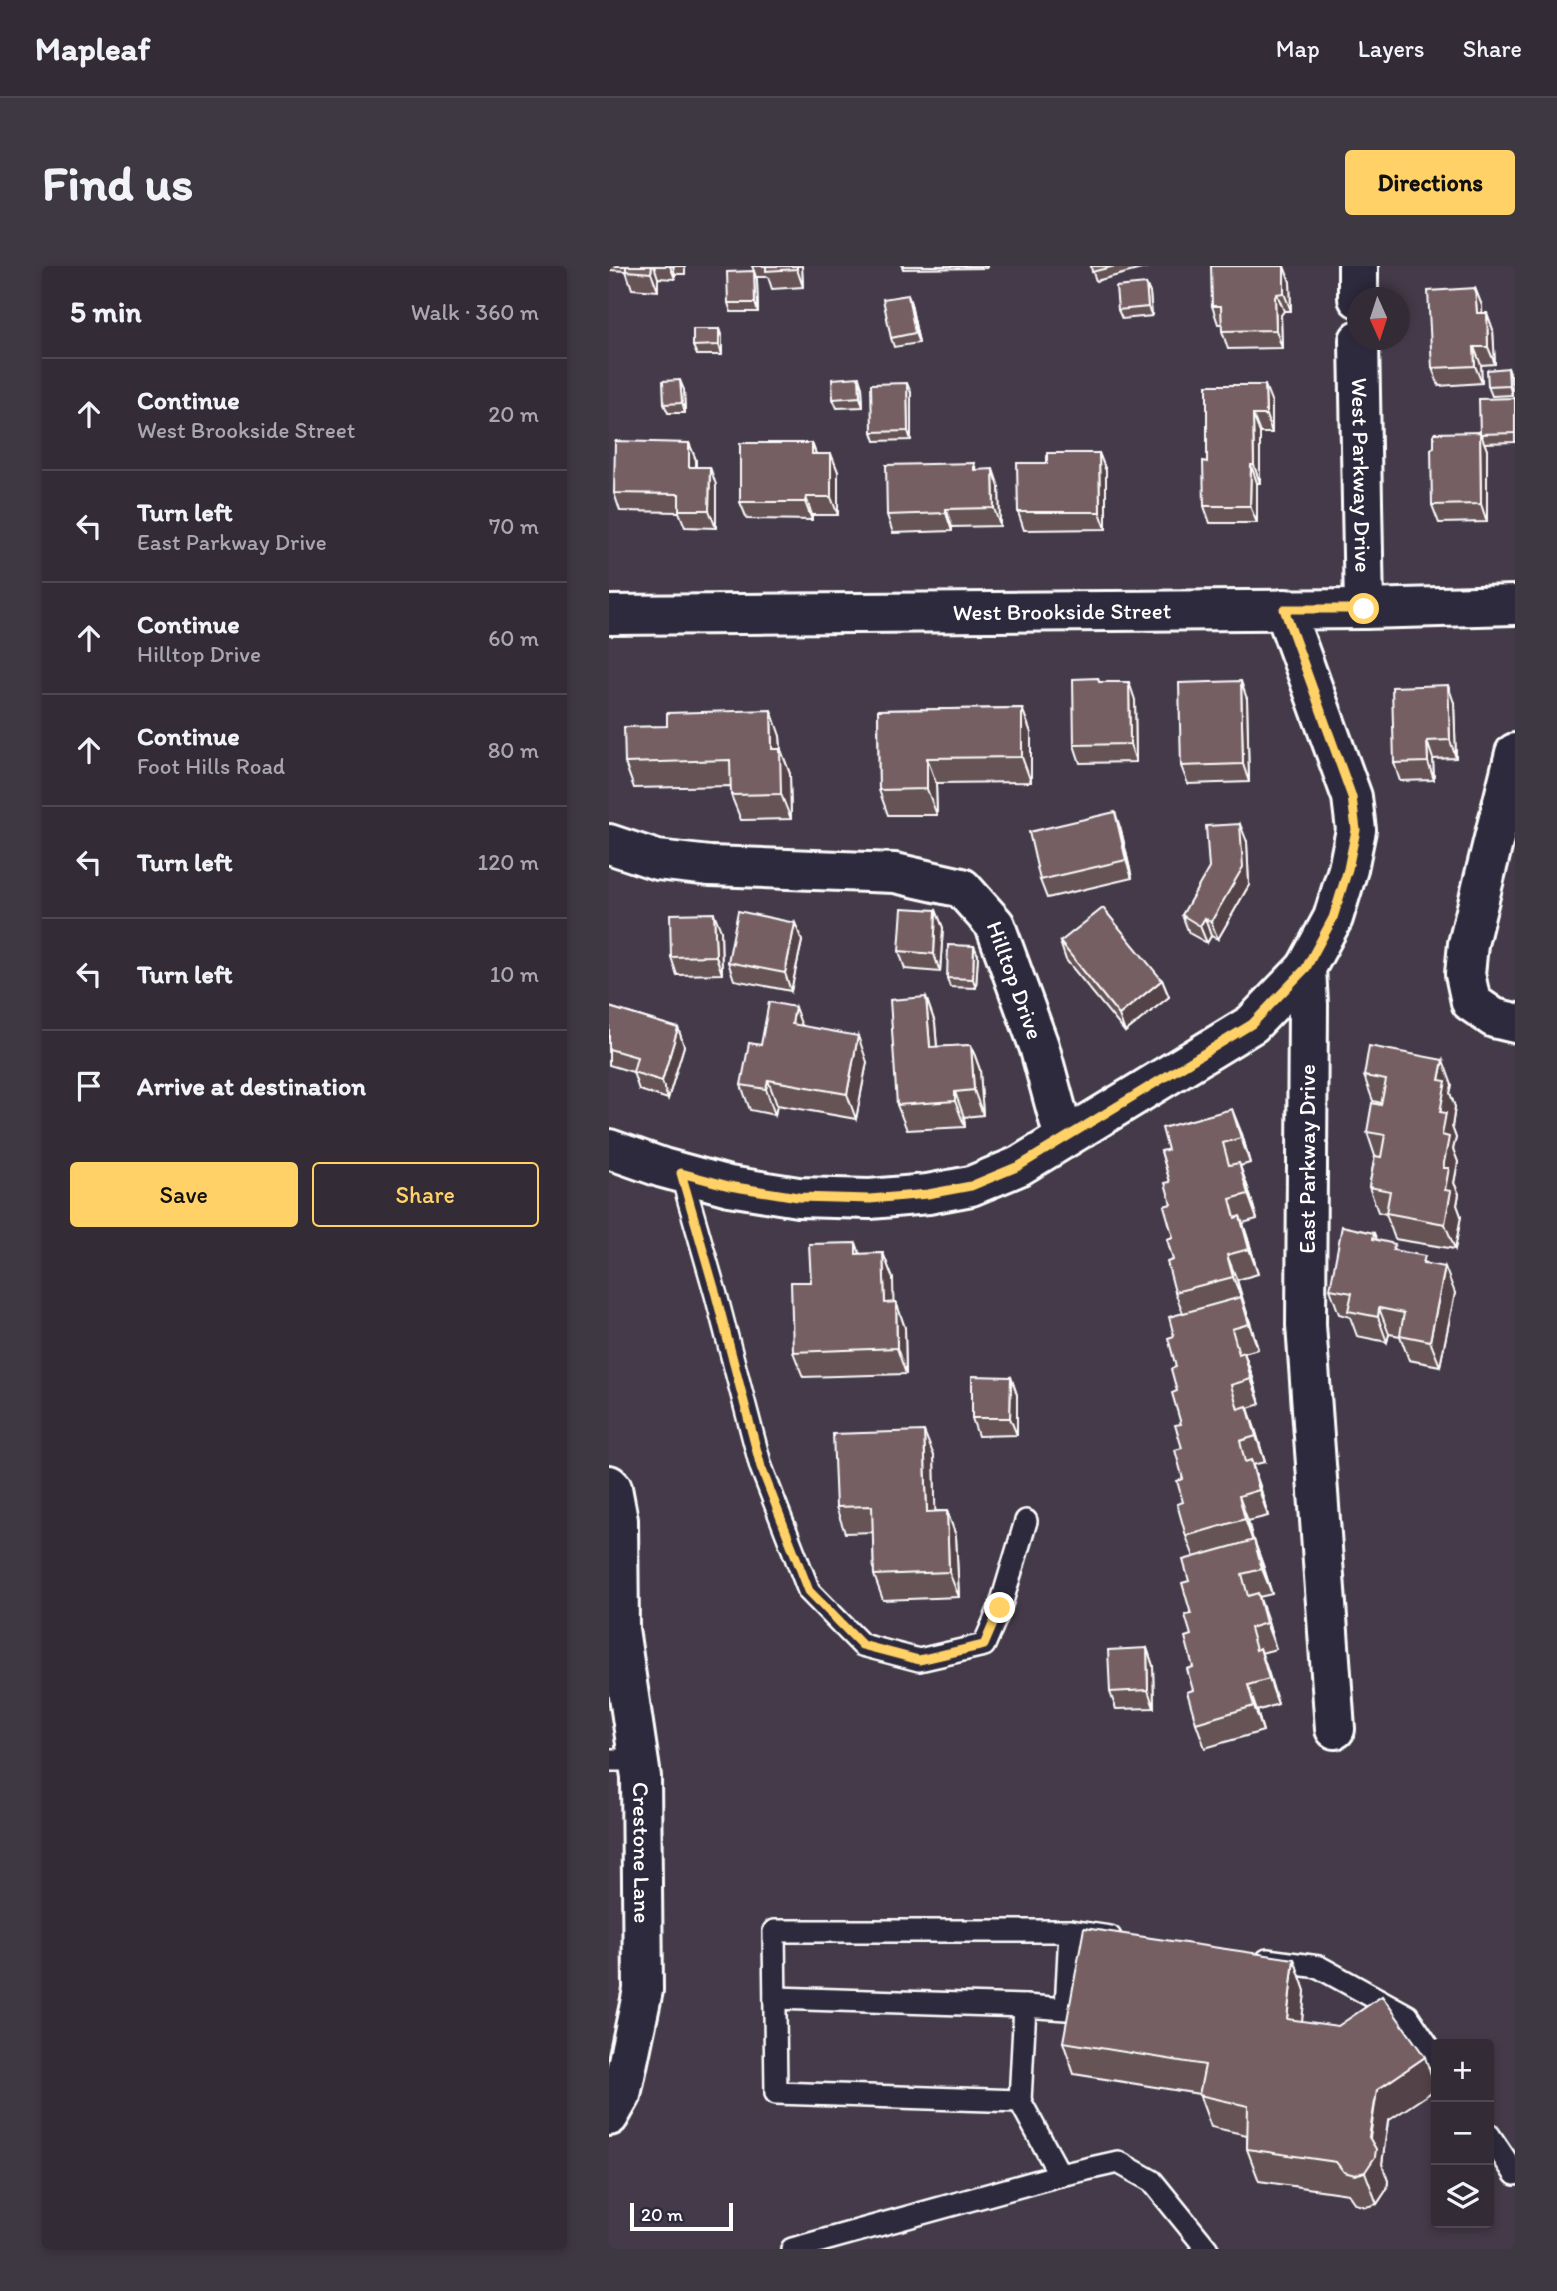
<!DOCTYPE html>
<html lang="en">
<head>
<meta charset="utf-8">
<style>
  :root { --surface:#332c37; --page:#3e3842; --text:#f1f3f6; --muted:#a9a7ad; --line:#4e4852; --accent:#ffd166 }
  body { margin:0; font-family:Itim,sans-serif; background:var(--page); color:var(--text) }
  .controls { position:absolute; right:21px; bottom:21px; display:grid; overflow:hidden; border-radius:7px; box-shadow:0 4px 10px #0003 }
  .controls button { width:63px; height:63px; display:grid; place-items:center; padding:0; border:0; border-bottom:2px solid var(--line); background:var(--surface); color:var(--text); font:35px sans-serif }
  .compass { position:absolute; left:738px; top:21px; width:63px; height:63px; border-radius:50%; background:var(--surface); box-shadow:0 4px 10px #0003; rotate:177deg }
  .scale { position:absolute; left:21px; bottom:18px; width:103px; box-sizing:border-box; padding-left:7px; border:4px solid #fff; border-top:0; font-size:19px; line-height:24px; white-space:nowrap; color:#fff; -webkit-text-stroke:5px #2f2a3d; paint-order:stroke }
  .stop { position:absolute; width:21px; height:21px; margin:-16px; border:5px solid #ffd166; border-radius:50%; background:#fff }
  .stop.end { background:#ffd166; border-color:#fff; box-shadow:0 2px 7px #0008 }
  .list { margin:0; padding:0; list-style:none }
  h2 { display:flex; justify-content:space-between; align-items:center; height:91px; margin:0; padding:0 28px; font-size:30px }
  h2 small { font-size:23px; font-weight:400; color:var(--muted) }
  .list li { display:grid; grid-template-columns:46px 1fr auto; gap:21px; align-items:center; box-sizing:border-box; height:112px; padding:0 28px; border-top:2px solid var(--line) }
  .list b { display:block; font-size:26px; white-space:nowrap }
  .list p { margin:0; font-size:23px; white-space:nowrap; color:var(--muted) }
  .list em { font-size:23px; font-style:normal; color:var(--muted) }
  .actions { display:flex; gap:14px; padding:21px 28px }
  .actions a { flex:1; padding:16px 0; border:2px solid var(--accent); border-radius:7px; text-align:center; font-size:24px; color:var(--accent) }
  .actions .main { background:var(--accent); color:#111 }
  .icon { flex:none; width:38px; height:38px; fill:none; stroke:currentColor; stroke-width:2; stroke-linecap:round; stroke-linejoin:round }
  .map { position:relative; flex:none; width:906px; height:1983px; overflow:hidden; border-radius:7px }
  header { display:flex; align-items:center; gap:42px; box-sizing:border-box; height:98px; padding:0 35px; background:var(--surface); border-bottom:2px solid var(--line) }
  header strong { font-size:33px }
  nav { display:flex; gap:38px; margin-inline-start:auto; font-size:24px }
  .intro { display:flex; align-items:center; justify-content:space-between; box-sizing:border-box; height:168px; padding:0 42px }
  h1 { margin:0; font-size:49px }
  .button { padding:18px 32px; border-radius:7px; background:var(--accent); color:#111; font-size:24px; font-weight:700 }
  main { display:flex; gap:42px; padding:0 42px }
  aside { flex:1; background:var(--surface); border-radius:7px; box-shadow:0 4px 10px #0003 }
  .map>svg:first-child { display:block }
</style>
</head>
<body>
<header>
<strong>Mapleaf</strong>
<nav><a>Map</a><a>Layers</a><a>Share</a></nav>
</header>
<div class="intro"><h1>Find us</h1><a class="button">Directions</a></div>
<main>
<aside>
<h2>5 min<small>Walk · 360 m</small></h2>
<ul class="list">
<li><svg class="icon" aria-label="ahead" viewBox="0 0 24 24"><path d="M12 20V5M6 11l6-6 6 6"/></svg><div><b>Continue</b><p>West Brookside Street</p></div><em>20 m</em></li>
<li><svg class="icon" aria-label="left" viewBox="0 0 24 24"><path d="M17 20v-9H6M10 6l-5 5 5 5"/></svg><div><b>Turn left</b><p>East Parkway Drive</p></div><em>70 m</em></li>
<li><svg class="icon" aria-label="ahead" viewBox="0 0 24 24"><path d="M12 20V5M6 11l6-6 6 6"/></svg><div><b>Continue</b><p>Hilltop Drive</p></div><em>60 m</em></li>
<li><svg class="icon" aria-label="ahead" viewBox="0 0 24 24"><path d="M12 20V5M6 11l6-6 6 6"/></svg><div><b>Continue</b><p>Foot Hills Road</p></div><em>80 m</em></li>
<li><svg class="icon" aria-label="left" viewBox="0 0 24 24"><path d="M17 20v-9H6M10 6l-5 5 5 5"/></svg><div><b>Turn left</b></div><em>120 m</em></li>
<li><svg class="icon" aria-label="left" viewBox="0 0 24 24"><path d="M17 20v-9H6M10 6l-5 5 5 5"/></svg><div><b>Turn left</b></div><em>10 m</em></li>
<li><svg class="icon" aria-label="arrive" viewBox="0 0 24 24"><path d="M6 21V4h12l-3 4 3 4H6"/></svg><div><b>Arrive at destination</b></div></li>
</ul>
<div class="actions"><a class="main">Save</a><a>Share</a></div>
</aside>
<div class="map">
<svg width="906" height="1983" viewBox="0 0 906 1983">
  <rect width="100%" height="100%" fill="#443a49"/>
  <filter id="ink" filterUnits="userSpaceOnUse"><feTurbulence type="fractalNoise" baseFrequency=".0143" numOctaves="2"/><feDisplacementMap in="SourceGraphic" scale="14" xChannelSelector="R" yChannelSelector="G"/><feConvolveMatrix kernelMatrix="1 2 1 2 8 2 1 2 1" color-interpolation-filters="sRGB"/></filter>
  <g filter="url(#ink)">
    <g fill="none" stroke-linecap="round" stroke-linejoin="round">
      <defs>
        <g id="service">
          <polyline points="72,907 107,1029 152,1201 200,1325 253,1379 310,1394 375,1379 391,1342 417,1255"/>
          <polyline points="0,1494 30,1494"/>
          <polyline points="461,1665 457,1743 416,1740 411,1835 167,1827 165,1665 461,1665 501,1671"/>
          <polyline points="658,1694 710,1701 799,1750 827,1792"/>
          <polyline points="166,1732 416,1740"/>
          <polyline points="411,1835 451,1909 509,1896 543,1915 598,1983"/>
          <polyline points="880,1869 906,1908"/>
          <polyline points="183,1983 451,1909"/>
        </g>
        <g id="minor">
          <polyline points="749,0 749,32"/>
          <path id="s1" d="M 750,74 L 755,343"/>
          <polyline points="675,343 743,531 747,564 739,603 724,652 697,702 699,739 697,1059 726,1463"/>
          <polyline points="906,487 859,678 856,708 862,736 885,752 906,757"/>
          <path id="s2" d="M 0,578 L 48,594 L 101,600 L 286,607 L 353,622 L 386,659 L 430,780 L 455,872"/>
          <polyline points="0,883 54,902 120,920 189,931 261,933 319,928 362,920 410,900 643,758 697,702"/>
          <path id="s3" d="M 0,1219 L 3,1222 L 9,1254 L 10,1363 L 32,1511 L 34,1724 L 12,1829 L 0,1850"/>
        </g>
        <g id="tertiary">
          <path id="s4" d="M 0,349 L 755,343 L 906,339"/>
        </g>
      </defs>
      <!-- service casing -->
      <use href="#service" stroke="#fff" stroke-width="26"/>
      <!-- minor casing -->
      <use href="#minor" stroke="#fff" stroke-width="44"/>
      <!-- tertiary casing -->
      <use href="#tertiary" stroke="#fff" stroke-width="44"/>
      <!-- service -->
      <use href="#service" stroke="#2f2a3d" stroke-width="21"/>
      <!-- minor -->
      <use href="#minor" stroke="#2f2a3d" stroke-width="38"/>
      <!-- tertiary -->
      <use href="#tertiary" stroke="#2f2a3d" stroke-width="38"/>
    </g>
    <!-- wall -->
    <g fill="#655256" stroke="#fff" stroke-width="2">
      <polygon points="0,0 76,0 76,8 66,8 66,13 49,12 49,25 23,23 17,5 0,4"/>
      <polygon points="143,0 193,0 194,21 163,23 159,11 147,11 148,14 149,46 122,46 119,37 145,5"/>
      <polygon points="293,0 378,0 378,2 294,3"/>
      <polygon points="482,0 540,0 540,1 487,15"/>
      <polygon points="681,16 682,45 675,45 672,49 673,82 619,83 613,65 613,58 609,58 603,40"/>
      <polygon points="537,18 541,27 543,50 513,53 509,44"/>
      <polygon points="866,22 873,40 873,47 878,47 884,64 886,98 872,99 873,117 830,120 823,102"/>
      <polygon points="299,29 302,38 310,77 285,81 282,72"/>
      <polygon points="110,63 113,72 113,89 88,89 84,80"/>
      <polygon points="899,102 902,111 903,129 883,130 879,120"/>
      <polygon points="598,119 663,137 663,167 651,167 651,217 648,217 648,257 601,257 595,240 598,196"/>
      <polygon points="253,121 254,141 228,142 224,133"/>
      <polygon points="75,124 76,147 59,147 55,138"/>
      <polygon points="302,127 302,174 266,175 263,166"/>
      <polygon points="906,132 906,176 875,177 878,184 878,256 830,257 823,239 871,166"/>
      <polygon points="80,177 87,194 87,201 107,219 107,262 76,261 70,246 11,245 5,227"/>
      <polygon points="203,177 207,188 222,188 229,206 229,249 203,249 203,254 138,253 131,236"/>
      <polygon points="490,187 497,205 497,263 415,264 409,246 438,197"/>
      <polygon points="365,197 367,204 390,221 391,260 343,261 343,265 284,267 278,249"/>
      <polygon points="491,416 526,434 527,496 471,497 465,479"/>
      <polygon points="638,433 640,516 579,518 572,500"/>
      <polygon points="845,437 847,492 824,493 825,514 791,515 785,497"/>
      <polygon points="413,442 422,467 422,516 327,517 328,549 279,549 270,524 269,444"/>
      <polygon points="171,470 172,484 181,508 182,553 132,554 122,529 122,520 25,522 16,497"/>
      <polygon points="512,564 523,612 438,632 431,614"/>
      <polygon points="638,576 640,619 609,673 602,670 598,677 580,667 573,649"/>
      <polygon points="327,644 334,662 331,706 296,703 290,685"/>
      <polygon points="186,657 193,675 182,725 125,714 119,696"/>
      <polygon points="112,665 113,708 68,709 62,691"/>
      <polygon points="451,676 553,714 560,731 516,766 457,694"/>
      <polygon points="369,689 367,722 341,721 338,712"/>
      <polygon points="317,731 326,757 328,781 362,779 371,804 374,849 355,851 356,861 298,864 288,839"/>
      <polygon points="0,741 69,762 75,780 59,833 30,824 24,806 0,799"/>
      <polygon points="193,759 258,796 247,853 168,839 166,849 141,844 132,819 152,779"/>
      <polygon points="755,810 843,819 841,827 846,841 843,861 847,872 844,883 849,896 845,917 850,928 848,939 852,950 846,983 786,973 777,948 769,946 760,921 766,890 758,866 772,837 764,835"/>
      <polygon points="633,868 641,897 631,900 639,922 648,953 634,957 640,976 649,1008 628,1014 649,1083 635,1087 644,1112 651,1138 639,1142 647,1166 656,1196 643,1199 651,1220 659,1250 639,1255 644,1274 645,1274 654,1299 663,1328 650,1331 667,1383 652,1387 669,1438 648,1445 654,1465 596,1482 587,1457 584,1424 584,1401 582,1369 580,1315 585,1291 577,1270 574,1236 572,1158 568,1125 565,1070 574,1047 566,1026 564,994 561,916 552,885"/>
      <polygon points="765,967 768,974 788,985 818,997 846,1027 831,1100 800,1094 791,1070 780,1068 778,1076 748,1070 741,1051 730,1048 721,1023"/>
      <polygon points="247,977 251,988 274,987 284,1013 284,1036 287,1036 296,1062 297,1108 194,1111 184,1086 202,1016"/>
      <polygon points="402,1111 408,1129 408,1169 369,1170 363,1152"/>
      <polygon points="325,1190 326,1245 338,1245 347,1270 350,1331 274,1334 265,1309 264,1266 236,1267 227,1241"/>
      <polygon points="538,1382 544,1400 545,1442 507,1443 501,1426"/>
      <polygon points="685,1693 696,1725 693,1755 779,1855 773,1898 779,1915 778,1923 768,1938 757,1941 746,1938 739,1928 650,1915 638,1883 638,1869 602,1861 590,1828 465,1808 454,1776"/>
    </g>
    <!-- shaded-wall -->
    <g fill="#534246" stroke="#fff" stroke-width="2">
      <polygon points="43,0 45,0 49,12 49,25 42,7"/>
      <polygon points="61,0 64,0 66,8 66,13"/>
      <polygon points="188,0 193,0 194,21 188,3"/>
      <polygon points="675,0 681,16 682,45 675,27"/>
      <polygon points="145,5 148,14 149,46 146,37"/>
      <polygon points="537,18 541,27 543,50 539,41"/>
      <polygon points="866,22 873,40 874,65 868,47"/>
      <polygon points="668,28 675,45 672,49 673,82 667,64 666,31"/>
      <polygon points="299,29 302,38 310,77 306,67"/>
      <polygon points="878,47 884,64 886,98 879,81"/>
      <polygon points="110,63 113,72 113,89 110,79"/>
      <polygon points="865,81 872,99 873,117 866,100"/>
      <polygon points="899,102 902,111 903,129 900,119"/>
      <polygon points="250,111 253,121 254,141 251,131"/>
      <polygon points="71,114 75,124 76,147 73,137"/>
      <polygon points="298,117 302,127 302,174 299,165"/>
      <polygon points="656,119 663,137 663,167 657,149"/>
      <polygon points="644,149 651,167 651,217 645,199"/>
      <polygon points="871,166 878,184 878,256 872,238"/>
      <polygon points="80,177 87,194 87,219 80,201"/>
      <polygon points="203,177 209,194 203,188"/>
      <polygon points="490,187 497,205 497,263 491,246"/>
      <polygon points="222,188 229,206 229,249 222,231"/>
      <polygon points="642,199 648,217 648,257 641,240"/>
      <polygon points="101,201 107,219 107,262 100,244"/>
      <polygon points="384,203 390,221 391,260 385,242"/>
      <polygon points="197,231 203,249 203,254 196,236"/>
      <polygon points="337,243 343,261 343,265 337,247"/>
      <polygon points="632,415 638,433 640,516 634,498"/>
      <polygon points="520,416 526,434 527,496 521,478"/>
      <polygon points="839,419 845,437 847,492 841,474"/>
      <polygon points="413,442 422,467 422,516 413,491"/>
      <polygon points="162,444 171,470 172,484 181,508 182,553 172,528 163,483"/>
      <polygon points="818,475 824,493 825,514 819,496"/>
      <polygon points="318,492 327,517 328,549 318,523"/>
      <polygon points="506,546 512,564 523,612 517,594"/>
      <polygon points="631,558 638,576 640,619 609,673 602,656"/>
      <polygon points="327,644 334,662 331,706 325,688"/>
      <polygon points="105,647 112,665 113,708 107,690"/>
      <polygon points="596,652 602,670 598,677 591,660"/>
      <polygon points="186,657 193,675 182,725 176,707"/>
      <polygon points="365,680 369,689 367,722 364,713"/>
      <polygon points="553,714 560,731 516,766 510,749"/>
      <polygon points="317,731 326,757 330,807 321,781"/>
      <polygon points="186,741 195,766 183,758"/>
      <polygon points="69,762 75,780 59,833 53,815"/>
      <polygon points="249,770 258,796 247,853 238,828"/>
      <polygon points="362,779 371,804 374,849 365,824"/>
      <polygon points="834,794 843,819 841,827 846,841 843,861 847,872 844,883 849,896 845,917 850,928 848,939 852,950 846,983 836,958 836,924 830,814"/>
      <polygon points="159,814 168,839 166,849 157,823"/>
      <polygon points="346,826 355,851 356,861 346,835"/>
      <polygon points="623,843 633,868 641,897 632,872"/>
      <polygon points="630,897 639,922 648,953 639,928"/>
      <polygon points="631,950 640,976 649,1008 640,983"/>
      <polygon points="247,977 256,1002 247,988"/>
      <polygon points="274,987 284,1013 285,1062 276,1037"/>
      <polygon points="618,989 628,1014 634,1036 624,1011"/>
      <polygon points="836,1001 846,1027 831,1100 821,1075"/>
      <polygon points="632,1031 641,1056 649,1083 640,1058"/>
      <polygon points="287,1036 296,1062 297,1108 288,1082"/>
      <polygon points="770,1042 780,1068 778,1076 769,1051"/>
      <polygon points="635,1086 644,1112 651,1138 642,1113"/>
      <polygon points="402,1111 408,1129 408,1169 401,1152"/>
      <polygon points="638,1140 647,1166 656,1196 647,1170"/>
      <polygon points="315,1165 325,1190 327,1271 318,1246"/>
      <polygon points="642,1194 651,1220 659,1250 650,1224"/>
      <polygon points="630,1230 639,1255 645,1279 636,1253"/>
      <polygon points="338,1245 347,1270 350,1331 340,1306"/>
      <polygon points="645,1274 654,1299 663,1328 653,1303"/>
      <polygon points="649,1327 658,1352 667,1383 657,1357"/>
      <polygon points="538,1382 544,1400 545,1442 539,1424"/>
      <polygon points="651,1382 660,1408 669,1438 660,1413"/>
      <polygon points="639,1419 648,1445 654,1465 645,1440"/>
      <polygon points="685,1693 696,1725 690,1784 678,1753"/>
      <polygon points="816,1791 827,1823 779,1855 773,1898 779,1915 778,1923 768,1938 756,1906 768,1824"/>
    </g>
    <!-- building -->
    <g fill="#765f64" stroke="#fff" stroke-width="2">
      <polygon points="17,0 43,0 42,7 17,5"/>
      <polygon points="157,0 188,0 188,3 157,5"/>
      <polygon points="482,0 506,0 483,6"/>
      <polygon points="602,0 675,0 675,27 668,28 666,31 667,64 613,65 612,40 603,40"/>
      <polygon points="145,5 146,37 119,37 118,6"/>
      <polygon points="537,18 539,41 509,44 507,21"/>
      <polygon points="866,22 868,47 878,47 879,81 865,81 866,100 823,102 819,25"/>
      <polygon points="299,29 306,67 282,72 274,33"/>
      <polygon points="84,63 110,63 110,79 84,80"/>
      <polygon points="899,102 900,119 879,120 878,104"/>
      <polygon points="250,111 251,131 224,133 223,113"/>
      <polygon points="71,114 73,137 55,138 54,115"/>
      <polygon points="298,117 299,165 263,166 262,118"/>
      <polygon points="598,119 656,119 657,149 644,149 645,199 642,199 641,240 595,240 594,195 598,196"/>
      <polygon points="906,132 906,167 871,168 870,133"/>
      <polygon points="871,166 872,238 823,239 822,183 825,181 825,167"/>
      <polygon points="6,175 80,177 80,201 101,201 100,244 70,244 70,228 5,227"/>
      <polygon points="131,177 203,177 203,188 222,188 222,231 197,231 196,236 131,236"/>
      <polygon points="438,187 490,187 491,246 409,246 408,197 438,197"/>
      <polygon points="365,197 365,204 384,203 385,242 337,243 337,247 278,249 277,199"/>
      <polygon points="489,412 490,416 520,416 521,478 465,479 464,413"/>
      <polygon points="632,415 634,498 572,500 570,417"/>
      <polygon points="839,419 841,474 818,475 819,496 785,497 783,421"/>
      <polygon points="413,442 413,491 318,492 318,523 270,524 269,444"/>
      <polygon points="162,444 163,483 171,483 172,528 122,529 121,494 16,497 15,461 58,460 58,447"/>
      <polygon points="506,546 517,594 431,614 420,566"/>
      <polygon points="631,558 634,601 602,656 596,652 591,660 573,649 600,602 597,560"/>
      <polygon points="293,642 327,644 325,688 290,685"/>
      <polygon points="494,642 553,714 510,749 451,676"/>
      <polygon points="129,645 186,657 176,707 119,696"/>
      <polygon points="105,647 107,690 62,691 61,648"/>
      <polygon points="339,679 365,680 364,713 338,712"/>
      <polygon points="317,731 321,781 362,779 365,824 346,826 346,835 288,839 281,734"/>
      <polygon points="160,736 186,741 183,758 249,770 238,828 159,814 157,823 132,819 140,777 152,779"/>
      <polygon points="0,741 69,762 53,815 24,806 28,791 0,783"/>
      <polygon points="760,780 834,794 830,814 837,815 831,846 837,847 833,869 840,871 834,902 840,902 836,924 842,925 836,958 777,947 781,925 760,921 766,890 772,891 776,869 758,866 763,837 772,839 777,814 755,810"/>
      <polygon points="623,843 632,872 614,877 620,899 630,897 639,928 621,933 626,952 631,950 640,983 618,989 624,1011 566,1026 558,996 564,994 558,973 564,971 555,940 562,938 556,917 561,916 552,885 559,884 553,862"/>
      <polygon points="733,960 765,967 764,973 786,978 784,984 816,990 814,997 836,1001 821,1075 791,1069 795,1047 770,1042 769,1051 739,1045 743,1027 721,1023"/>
      <polygon points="247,977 247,988 274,987 276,1037 287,1036 288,1082 184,1086 182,1016 202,1016 200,978"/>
      <polygon points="632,1031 640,1058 623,1063 630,1088 635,1086 642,1113 622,1119 629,1143 638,1140 647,1170 631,1175 636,1196 642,1194 650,1224 630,1230 636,1253 577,1270 568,1238 574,1236 568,1215 574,1213 566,1184 573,1182 566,1159 572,1158 563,1127 568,1125 562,1103 567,1101 559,1072 565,1070 560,1051"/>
      <polygon points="363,1110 402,1111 401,1152 363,1152"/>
      <polygon points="315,1165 318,1246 338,1245 340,1306 265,1309 263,1240 227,1241 224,1168"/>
      <polygon points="645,1274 653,1303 633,1308 639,1330 649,1327 657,1357 641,1362 647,1384 651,1382 660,1413 639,1419 645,1440 587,1457 578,1426 584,1424 578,1403 584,1401 576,1371 582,1369 576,1349 582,1348 573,1317 580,1315 574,1294"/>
      <polygon points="538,1382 539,1424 501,1426 499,1384"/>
      <polygon points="475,1662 685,1693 678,1753 729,1760 773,1730 816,1791 768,1824 760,1871 767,1883 766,1891 756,1906 746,1909 735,1906 727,1896 638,1883 639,1840 590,1829 596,1799 454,1776"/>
    </g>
  </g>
  <g fill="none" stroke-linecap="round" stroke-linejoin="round" filter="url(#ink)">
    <!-- route -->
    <polyline stroke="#ffd166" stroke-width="9" points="391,1342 375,1379 310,1394 253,1379 200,1325 152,1201 107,1029 72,907 120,920 189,931 261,933 319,928 362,920 410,900 643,758 697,702 724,652 739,603 747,564 743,531 675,343 755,343"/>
  </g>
  <g text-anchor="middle" stroke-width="6" stroke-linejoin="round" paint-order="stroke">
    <!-- street labels -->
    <g font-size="23" fill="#fff" stroke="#2f2a3d">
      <text dy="8" stroke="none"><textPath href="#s1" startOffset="135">West Parkway Drive</textPath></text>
      <text dy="8" stroke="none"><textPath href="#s4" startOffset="453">West Brookside Street</textPath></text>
      <text dy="8" stroke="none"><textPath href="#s2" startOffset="466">Hilltop Drive</textPath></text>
      <text transform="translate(698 893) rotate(-90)" y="8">East Parkway Drive</text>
      <text dy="8" stroke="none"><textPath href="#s3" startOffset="371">Crestone Lane</textPath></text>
    </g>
  </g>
</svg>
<div class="controls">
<button>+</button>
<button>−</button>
<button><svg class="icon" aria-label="layers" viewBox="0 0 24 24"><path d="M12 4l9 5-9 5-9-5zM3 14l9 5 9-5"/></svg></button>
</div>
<svg class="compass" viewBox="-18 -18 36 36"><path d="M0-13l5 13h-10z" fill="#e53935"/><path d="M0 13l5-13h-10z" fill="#a9a7ad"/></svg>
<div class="scale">20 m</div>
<div class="stop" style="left:755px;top:343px"></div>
<div class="stop end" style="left:391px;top:1342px"></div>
</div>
</main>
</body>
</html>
